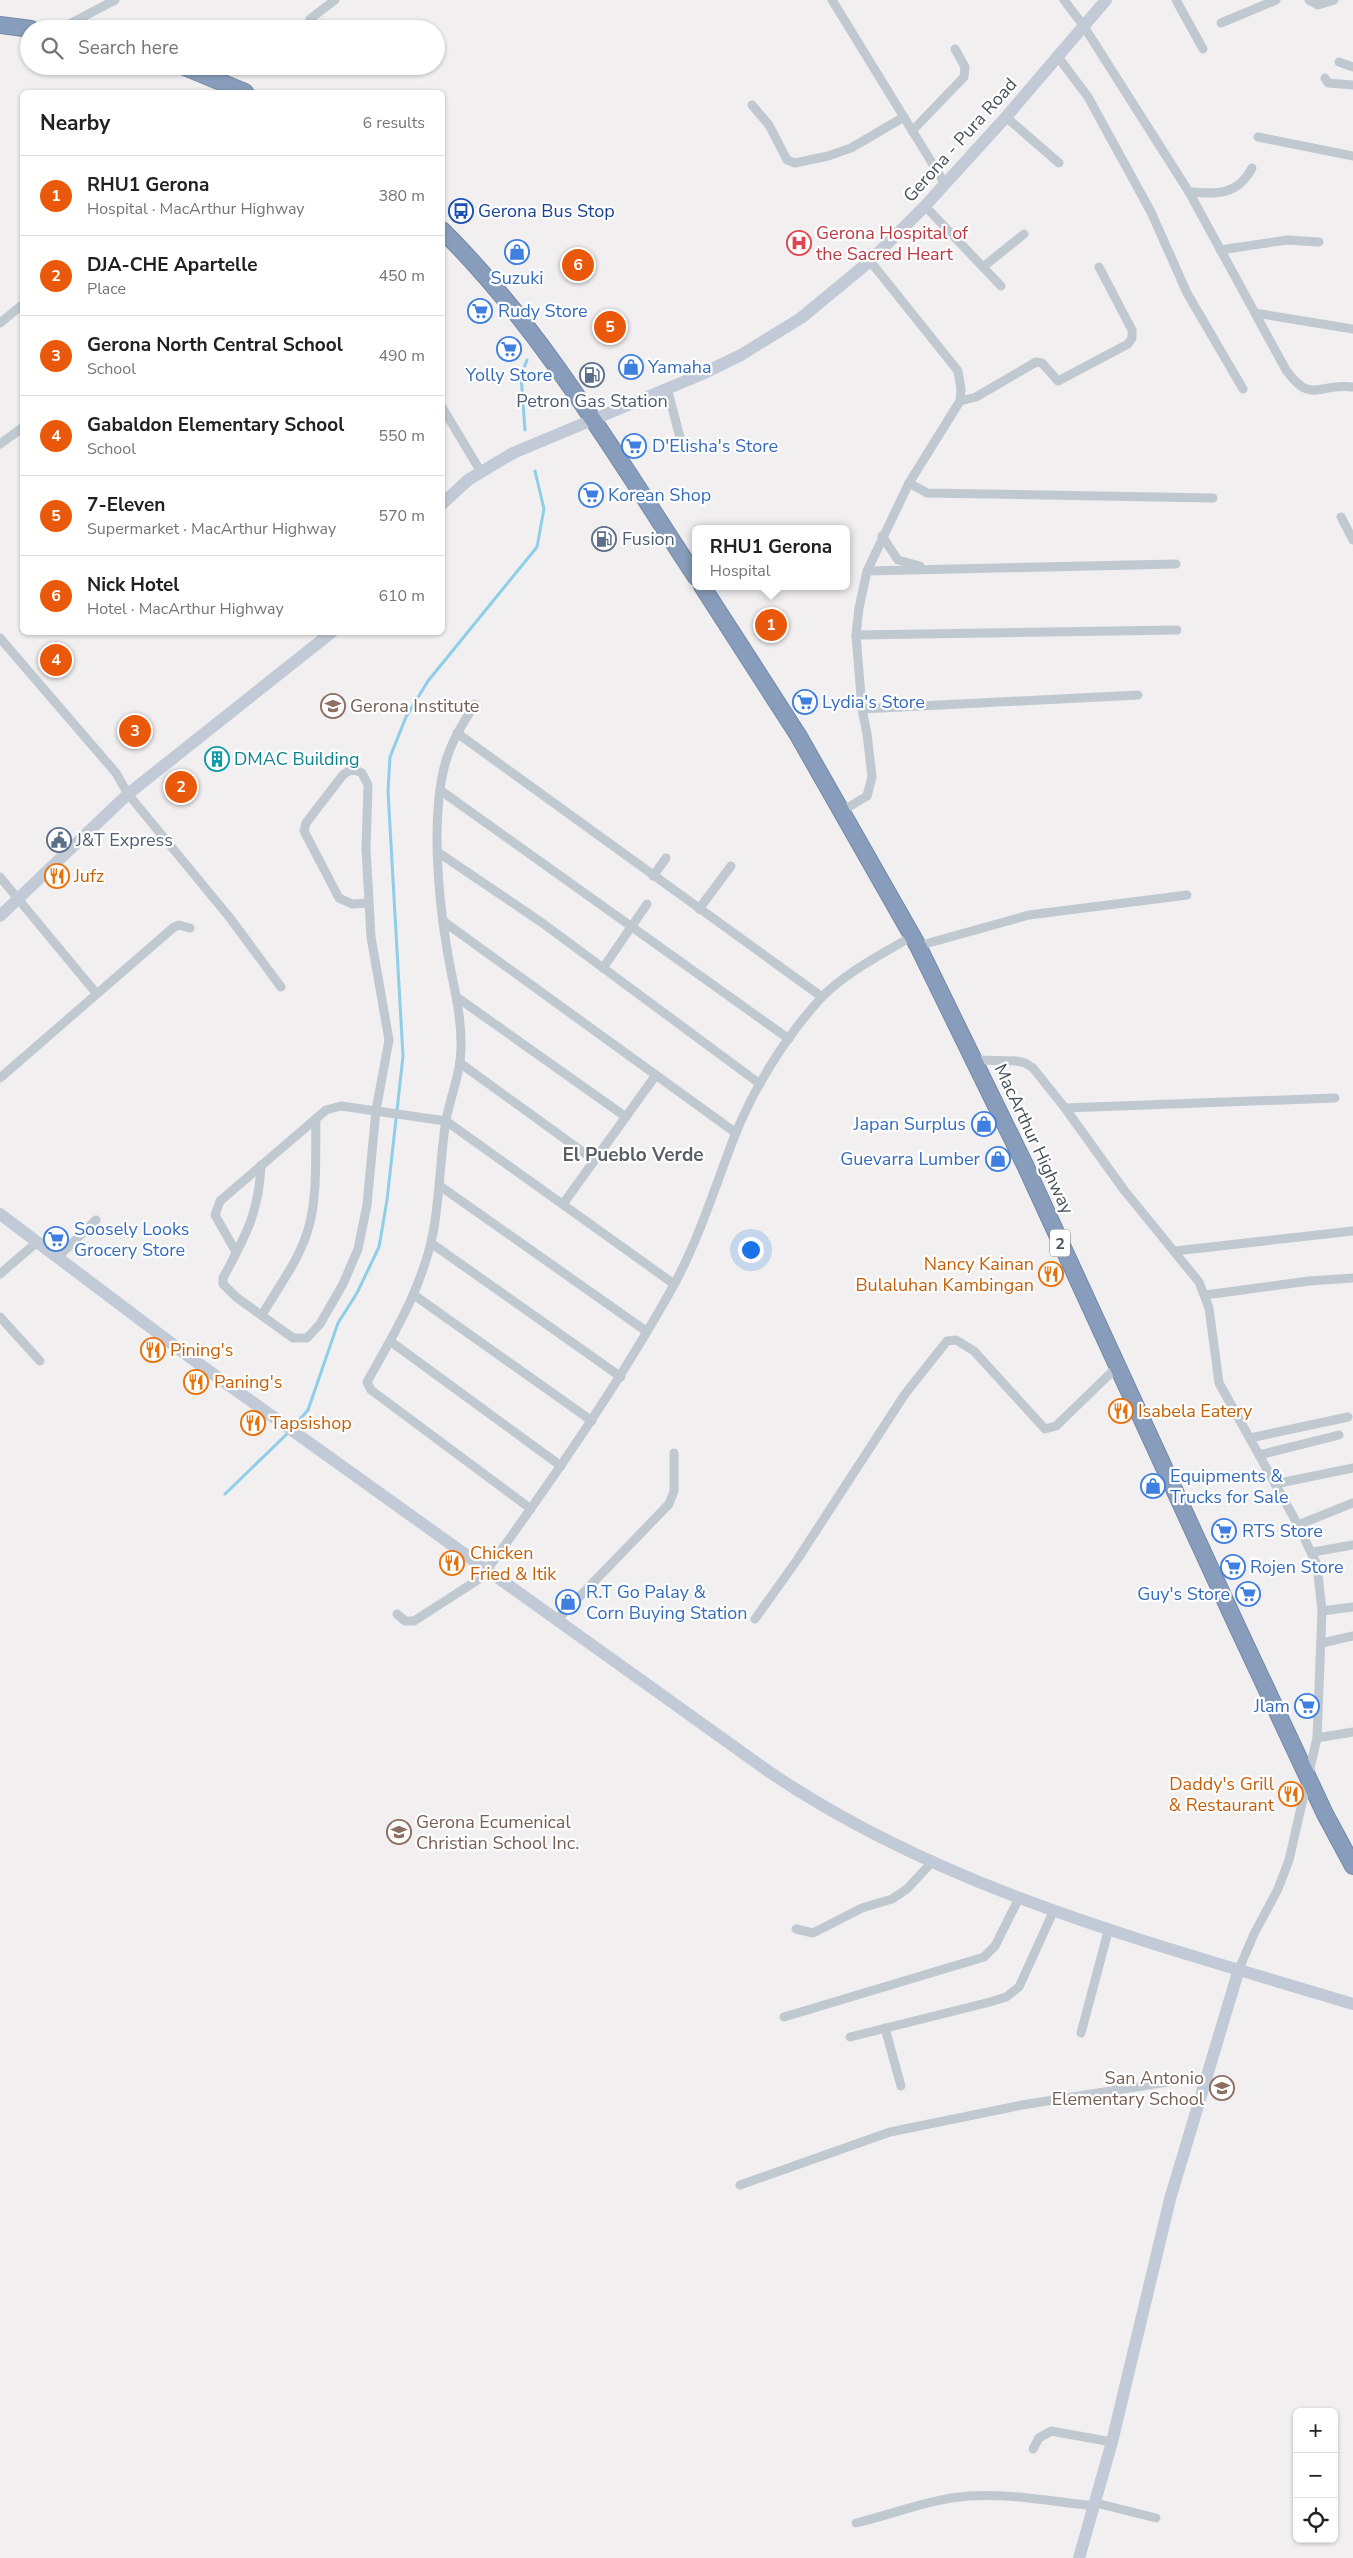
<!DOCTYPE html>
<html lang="en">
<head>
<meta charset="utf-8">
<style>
  :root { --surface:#fff; --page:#f6f6f6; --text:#202124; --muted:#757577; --line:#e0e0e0; --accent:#ea580c }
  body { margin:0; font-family:"Nunito Sans",sans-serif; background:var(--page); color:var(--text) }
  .controls { position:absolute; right:15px; bottom:15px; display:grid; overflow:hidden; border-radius:8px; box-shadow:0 1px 4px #0004 }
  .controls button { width:45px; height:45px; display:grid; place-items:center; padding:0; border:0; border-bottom:1px solid var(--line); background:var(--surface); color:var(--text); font:25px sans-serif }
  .you { position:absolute; left:750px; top:1249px; width:18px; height:18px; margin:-12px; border:4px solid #fff; border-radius:50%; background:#1a73e8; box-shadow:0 0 0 8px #1a73e833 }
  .badge { display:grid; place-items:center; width:32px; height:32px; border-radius:50%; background:var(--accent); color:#fff; font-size:16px; font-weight:700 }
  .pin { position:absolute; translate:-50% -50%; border:2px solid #fff; box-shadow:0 1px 5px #0006 }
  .popup { position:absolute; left:692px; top:525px; width:158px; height:65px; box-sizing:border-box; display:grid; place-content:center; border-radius:8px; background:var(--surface); filter:drop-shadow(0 1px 4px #0005); font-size:16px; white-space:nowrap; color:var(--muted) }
  .popup b { font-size:19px; color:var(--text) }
  .popup::after { content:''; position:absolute; left:50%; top:100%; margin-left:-10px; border:10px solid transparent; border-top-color:var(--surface) }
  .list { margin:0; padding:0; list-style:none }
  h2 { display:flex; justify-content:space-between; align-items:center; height:65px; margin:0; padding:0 20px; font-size:21px }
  h2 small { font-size:16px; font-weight:400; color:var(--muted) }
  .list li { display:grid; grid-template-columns:32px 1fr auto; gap:15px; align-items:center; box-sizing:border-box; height:80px; padding:0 20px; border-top:1px solid var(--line) }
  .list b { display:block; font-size:19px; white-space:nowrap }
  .list p { margin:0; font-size:16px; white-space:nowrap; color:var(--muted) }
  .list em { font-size:16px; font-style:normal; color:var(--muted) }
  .icon { flex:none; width:28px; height:28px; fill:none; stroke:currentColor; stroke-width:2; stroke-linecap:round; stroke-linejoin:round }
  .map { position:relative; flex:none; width:1353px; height:2558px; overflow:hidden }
  .search { position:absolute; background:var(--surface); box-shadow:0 1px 4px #0004; left:20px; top:20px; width:425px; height:55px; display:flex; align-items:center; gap:12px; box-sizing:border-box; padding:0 18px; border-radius:28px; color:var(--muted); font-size:19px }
  .panel { position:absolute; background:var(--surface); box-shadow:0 1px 4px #0004; left:20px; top:90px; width:425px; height:545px; border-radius:8px }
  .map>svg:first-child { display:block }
</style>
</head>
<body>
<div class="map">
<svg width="1353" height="2558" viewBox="0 0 1353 2558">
  <rect width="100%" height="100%" fill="#f1efef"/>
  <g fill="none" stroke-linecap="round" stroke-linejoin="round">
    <!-- stream -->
    <g stroke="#8ecee8" stroke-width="3">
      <polyline points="525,430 521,375 527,360"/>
      <polyline points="293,1427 308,1410 338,1323 357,1293 379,1247 387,1200 403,1056 388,791 390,757 406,717 428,681 537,547 544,509 535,471"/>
      <polyline points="225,1494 289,1432"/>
    </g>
    <defs>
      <g id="highway">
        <polyline points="0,25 31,29"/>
        <polyline points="182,66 245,92"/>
        <path d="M 442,230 C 544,331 617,458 696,577"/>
        <polyline points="702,586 798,735 918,946 1025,1165 1236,1624 1325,1814 1353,1866"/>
      </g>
    </defs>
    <!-- highway casing -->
    <use href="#highway" stroke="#7488a7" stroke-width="18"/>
    <!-- street -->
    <g stroke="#c0c8d0" stroke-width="9">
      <polyline points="832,0 945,184"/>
      <path d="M 1064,0 L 1083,25 L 1189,192 L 1286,370 C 1312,406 1318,382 1353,387"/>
      <polyline points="1176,0 1203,49"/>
      <polyline points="1309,0 1318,5 1334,0"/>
      <polyline points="1221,23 1276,0"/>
      <polyline points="60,29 115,0"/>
      <polyline points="314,29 310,19 335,0"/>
      <polyline points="1058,57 1088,97 1151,212 1187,293 1243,389"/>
      <polyline points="1339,62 1353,67"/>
      <polyline points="1325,78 1328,83 1353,85"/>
      <polyline points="752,105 769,125 787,160 795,163 828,156 851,148 904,117"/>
      <polyline points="1006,117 1059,163"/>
      <polyline points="912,131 964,77 965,67 955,49"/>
      <polyline points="1258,137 1353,156"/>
      <path d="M 1189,192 C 1216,194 1237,196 1252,168"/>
      <polyline points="925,206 1001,286"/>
      <polyline points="1220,250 1287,240 1319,242"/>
      <polyline points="983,267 1024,234"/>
      <polyline points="1255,313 1353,329"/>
      <polyline points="0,323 22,305"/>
      <polyline points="667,388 682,445"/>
      <polyline points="960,401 976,397 1036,362 1042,363 1058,381 1128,344 1132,338 1132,330 1099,267"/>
      <polyline points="442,407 481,472"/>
      <polyline points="0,444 22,428"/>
      <polyline points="909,483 927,493 1213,498"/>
      <polyline points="1341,517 1353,540"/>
      <polyline points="882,536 898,560 920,566"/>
      <polyline points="867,571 1176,564"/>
      <polyline points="856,635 1177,630"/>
      <polyline points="0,638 116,773 128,794 230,918 281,987"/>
      <path d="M 475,704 C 463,723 451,742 445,764 C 431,817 438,896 447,949 C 452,981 461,1010 461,1043 C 462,1070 451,1094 446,1120 C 440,1158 440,1196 433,1233 C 422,1288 394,1334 367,1382 L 371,1390 L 531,1509"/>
      <polyline points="862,709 1138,695"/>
      <polyline points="457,733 822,997"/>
      <polyline points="440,790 789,1039"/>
      <polyline points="842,811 867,796 872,777 867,734 862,709 856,635 859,608 867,571 909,483 960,401 961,389 958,371 870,261"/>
      <polyline points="439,853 541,922 760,1084"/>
      <polyline points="653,876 666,858"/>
      <polyline points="0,877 96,993"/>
      <polyline points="699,909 731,866"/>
      <polyline points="443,921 736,1133"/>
      <polyline points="918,946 1029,915 1187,895"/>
      <polyline points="603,968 647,904"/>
      <polyline points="458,998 626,1117"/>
      <polyline points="974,1060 1016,1061 1025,1063 1033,1068 1065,1108 1124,1190 1199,1282 1209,1308 1219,1383 1298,1525 1317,1565 1322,1611 1317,1738 1289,1860 1278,1889 1254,1934 1239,1969"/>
      <polyline points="460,1063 594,1160"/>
      <polyline points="0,1078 174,927 179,925 190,928"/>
      <polyline points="1065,1108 1335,1098"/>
      <path d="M 261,1165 C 259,1213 245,1237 223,1278 L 223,1284 L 236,1297 L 293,1338 L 307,1338 L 320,1324 L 343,1284 L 358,1249 L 367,1205 L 376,1110 L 389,1040 L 371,937 L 366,849 L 368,785 L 362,773 C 354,768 348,770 342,776 L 306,823 L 304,831 L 339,898 L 352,904 L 368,903"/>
      <polyline points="440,1186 646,1331"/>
      <polyline points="563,1204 656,1075"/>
      <polyline points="431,1243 621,1377"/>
      <polyline points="1175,1251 1353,1231"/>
      <polyline points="236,1252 215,1215 220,1201 326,1110 341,1106 446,1121 674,1284"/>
      <polyline points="57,1258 96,1220"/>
      <polyline points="0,1274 36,1243"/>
      <polyline points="414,1295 592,1421"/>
      <polyline points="1205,1295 1309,1281 1353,1278"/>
      <path d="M 262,1315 C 278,1287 301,1258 309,1226 C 318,1194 315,1151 316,1118"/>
      <polyline points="0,1317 40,1361"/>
      <polyline points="390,1341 561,1466"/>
      <polyline points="1250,1438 1348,1417"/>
      <polyline points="1259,1455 1339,1435"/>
      <polyline points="1275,1484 1353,1468"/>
      <polyline points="1298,1525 1353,1503"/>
      <polyline points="1313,1552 1353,1545"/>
      <path d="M 487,1570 C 554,1477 619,1384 675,1283 C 700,1236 716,1184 735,1135 C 755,1086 786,1036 822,997 C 846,972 883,954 912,936"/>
      <polyline points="1322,1611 1353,1607"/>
      <polyline points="397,1614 405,1621 414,1621 490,1572"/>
      <polyline points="755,1619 797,1560 905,1394 947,1341 956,1340 974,1351 1045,1429 1056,1426 1117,1367"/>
      <polyline points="557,1620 669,1504 674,1491 674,1453"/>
      <polyline points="1322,1643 1353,1636"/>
      <polyline points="1317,1738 1353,1732"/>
      <polyline points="796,1929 813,1933 862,1908 892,1899 907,1889 932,1862"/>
      <polyline points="784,2017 984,1957 995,1946 1019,1898"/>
      <polyline points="885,2028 901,2086"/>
      <polyline points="1081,2033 1109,1928"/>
      <polyline points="850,2037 990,2002 1006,1997 1019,1987 1054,1910"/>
      <polyline points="740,2185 890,2132 1022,2105 1174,2081 1206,2079"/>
      <polyline points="1033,2449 1039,2438 1051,2431 1112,2442"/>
      <polyline points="1096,2503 1156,2518"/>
      <path d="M 856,2523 C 893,2514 931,2499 968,2496 C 1010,2493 1054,2502 1095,2506"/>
    </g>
    <!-- secondary -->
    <g stroke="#c2cad7" stroke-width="12">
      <polyline points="442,504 468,480 513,453 700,375 741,355 801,318 870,261 925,206 1006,117 1106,0"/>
      <polyline points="0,916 128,794 332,632"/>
      <path d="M 0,1214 L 195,1361 L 768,1771 C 944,1891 1152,1943 1353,2004"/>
      <polyline points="1079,2558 1112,2442 1170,2199 1239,1969"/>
    </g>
    <!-- highway -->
    <use href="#highway" stroke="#889dbb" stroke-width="16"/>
  </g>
  <!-- icons -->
  <defs>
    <symbol id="bus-ring" viewBox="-11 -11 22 22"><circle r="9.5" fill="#fff" stroke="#1a4fb4" stroke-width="1.5"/><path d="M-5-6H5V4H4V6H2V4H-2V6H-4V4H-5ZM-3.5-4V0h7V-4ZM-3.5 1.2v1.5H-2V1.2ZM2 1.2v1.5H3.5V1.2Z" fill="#1a4fb4"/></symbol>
    <symbol id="hospital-ring" viewBox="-11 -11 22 22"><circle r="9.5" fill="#fff" stroke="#e0444e" stroke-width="1.5"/><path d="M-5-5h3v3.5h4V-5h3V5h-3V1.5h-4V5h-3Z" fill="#e0444e"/></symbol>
    <symbol id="shop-ring" viewBox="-11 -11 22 22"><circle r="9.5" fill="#fff" stroke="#3f7fe0" stroke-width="1.5"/><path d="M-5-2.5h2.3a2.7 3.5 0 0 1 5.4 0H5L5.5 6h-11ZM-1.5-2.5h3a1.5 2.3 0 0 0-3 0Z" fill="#3f7fe0"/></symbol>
    <symbol id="supermarket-ring" viewBox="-11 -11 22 22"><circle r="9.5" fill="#fff" stroke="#3f7fe0" stroke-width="1.5"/><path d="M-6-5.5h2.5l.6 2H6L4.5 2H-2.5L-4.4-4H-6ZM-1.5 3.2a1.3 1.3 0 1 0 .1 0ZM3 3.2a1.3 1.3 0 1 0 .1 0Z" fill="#3f7fe0"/></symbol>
    <symbol id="fuel-ring" viewBox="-11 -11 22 22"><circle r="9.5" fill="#fff" stroke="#5c6f8a" stroke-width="1.5"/><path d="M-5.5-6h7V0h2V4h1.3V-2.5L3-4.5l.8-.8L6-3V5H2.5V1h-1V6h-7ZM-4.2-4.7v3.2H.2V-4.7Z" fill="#5c6f8a"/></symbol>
    <symbol id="school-ring" viewBox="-11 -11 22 22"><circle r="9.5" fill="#fff" stroke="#8d6e63" stroke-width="1.5"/><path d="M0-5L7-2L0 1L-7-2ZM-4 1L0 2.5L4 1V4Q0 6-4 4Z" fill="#8d6e63"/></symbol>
    <symbol id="building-ring" viewBox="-11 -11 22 22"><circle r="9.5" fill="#fff" stroke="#0f9aa8" stroke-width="1.5"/><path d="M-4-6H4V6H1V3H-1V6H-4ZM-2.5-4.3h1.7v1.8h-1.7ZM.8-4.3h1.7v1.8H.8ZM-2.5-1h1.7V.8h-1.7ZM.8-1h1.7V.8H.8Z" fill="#0f9aa8"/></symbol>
    <symbol id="civic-ring" viewBox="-11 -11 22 22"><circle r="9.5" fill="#fff" stroke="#5c6f8a" stroke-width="1.5"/><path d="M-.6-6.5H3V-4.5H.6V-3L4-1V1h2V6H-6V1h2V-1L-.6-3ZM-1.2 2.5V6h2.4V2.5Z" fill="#5c6f8a"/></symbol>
    <symbol id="restaurant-ring" viewBox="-11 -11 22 22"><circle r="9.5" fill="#fff" stroke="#e8710a" stroke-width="1.5"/><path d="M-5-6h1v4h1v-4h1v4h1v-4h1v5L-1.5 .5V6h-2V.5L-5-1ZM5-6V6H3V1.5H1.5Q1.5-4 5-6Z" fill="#e8710a"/></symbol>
  </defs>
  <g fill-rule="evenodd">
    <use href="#bus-ring" x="447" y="197" width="28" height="28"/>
    <use href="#hospital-ring" x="785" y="229" width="28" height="28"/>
    <use href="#shop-ring" x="503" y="238" width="28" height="28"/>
    <use href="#supermarket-ring" x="466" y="297" width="28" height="28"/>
    <use href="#supermarket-ring" x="495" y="335" width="28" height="28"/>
    <use href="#shop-ring" x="617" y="353" width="28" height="28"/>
    <use href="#fuel-ring" x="578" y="361" width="28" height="28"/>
    <use href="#supermarket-ring" x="620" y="432" width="28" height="28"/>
    <use href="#supermarket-ring" x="577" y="481" width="28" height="28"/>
    <use href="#fuel-ring" x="590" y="525" width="28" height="28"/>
    <use href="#supermarket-ring" x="791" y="688" width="28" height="28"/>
    <use href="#school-ring" x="319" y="692" width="28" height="28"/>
    <use href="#building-ring" x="203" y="745" width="28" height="28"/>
    <use href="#civic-ring" x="45" y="826" width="28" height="28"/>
    <use href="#restaurant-ring" x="43" y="862" width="28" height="28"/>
    <use href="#shop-ring" x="970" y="1110" width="28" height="28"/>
    <use href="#shop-ring" x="984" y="1145" width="28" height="28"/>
    <use href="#supermarket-ring" x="42" y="1225" width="28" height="28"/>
    <use href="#restaurant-ring" x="1037" y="1260" width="28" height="28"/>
    <use href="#restaurant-ring" x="139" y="1336" width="28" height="28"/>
    <use href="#restaurant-ring" x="182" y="1368" width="28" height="28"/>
    <use href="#restaurant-ring" x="1107" y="1397" width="28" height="28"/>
    <use href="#restaurant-ring" x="239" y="1409" width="28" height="28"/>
    <use href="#shop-ring" x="1139" y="1472" width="28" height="28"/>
    <use href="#supermarket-ring" x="1210" y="1517" width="28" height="28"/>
    <use href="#restaurant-ring" x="438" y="1549" width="28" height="28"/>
    <use href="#supermarket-ring" x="1219" y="1553" width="28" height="28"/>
    <use href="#supermarket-ring" x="1234" y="1580" width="28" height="28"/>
    <use href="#shop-ring" x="554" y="1588" width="28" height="28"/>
    <use href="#supermarket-ring" x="1293" y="1692" width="28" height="28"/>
    <use href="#restaurant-ring" x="1277" y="1780" width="28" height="28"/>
    <use href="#school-ring" x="385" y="1818" width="28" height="28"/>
    <use href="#school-ring" x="1208" y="2074" width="28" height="28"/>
  </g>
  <g text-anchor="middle" stroke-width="4.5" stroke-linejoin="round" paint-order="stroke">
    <!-- shield labels -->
    <rect fill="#fff" stroke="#7e848c" stroke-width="1" x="1050" y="1229.5" width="20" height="27" rx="4"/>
    <g font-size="16" font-weight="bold" fill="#47505b">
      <text x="1060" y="1249">2</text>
    </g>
    <!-- street labels -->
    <g font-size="18" fill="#47505b" stroke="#fff">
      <text transform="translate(960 140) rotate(-48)" y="6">Gerona - Pura Road</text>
      <text transform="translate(1034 1139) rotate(65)" y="6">MacArthur Highway</text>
    </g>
    <!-- transit labels -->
    <g font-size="18" fill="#164399" stroke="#fff" text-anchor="start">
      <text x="478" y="217">Gerona Bus Stop</text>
    </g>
    <!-- health labels -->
    <g font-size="18" fill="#be3a42" stroke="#fff" text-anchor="start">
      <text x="816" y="239">Gerona Hospital of<tspan x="816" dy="21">the Sacred Heart</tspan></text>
    </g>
    <!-- shop labels -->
    <g font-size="18" fill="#366cbe" stroke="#fff" text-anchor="start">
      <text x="517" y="284" text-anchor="middle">Suzuki</text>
      <text x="498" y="317">Rudy Store</text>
      <text x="648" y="373">Yamaha</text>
      <text x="509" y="381" text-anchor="middle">Yolly Store</text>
      <text x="652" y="452">D'Elisha's Store</text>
      <text x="608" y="501">Korean Shop</text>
      <text x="822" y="708">Lydia's Store</text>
      <text x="966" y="1130" text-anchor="end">Japan Surplus</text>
      <text x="980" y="1165" text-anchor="end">Guevarra Lumber</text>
      <text x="74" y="1235">Soosely Looks<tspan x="74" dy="21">Grocery Store</tspan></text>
      <text x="1170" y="1482">Equipments &amp;<tspan x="1170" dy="21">Trucks for Sale</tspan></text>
      <text x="1242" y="1537">RTS Store</text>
      <text x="1250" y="1573">Rojen Store</text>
      <text x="586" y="1598">R.T Go Palay &amp;<tspan x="586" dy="21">Corn Buying Station</tspan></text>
      <text x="1230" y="1600" text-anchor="end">Guy's Store</text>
      <text x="1290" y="1712" text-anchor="end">Jlam</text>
    </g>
    <!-- service labels -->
    <g font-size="18" fill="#4e5e75" stroke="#fff" text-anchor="start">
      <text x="592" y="407" text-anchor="middle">Petron Gas Station</text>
      <text x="622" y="545">Fusion</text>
      <text x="76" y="846">J&amp;T Express</text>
    </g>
    <!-- education labels -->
    <g font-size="18" fill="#785e54" stroke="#fff" text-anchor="start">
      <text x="350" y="712">Gerona Institute</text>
      <text x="416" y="1828">Gerona Ecumenical<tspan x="416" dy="21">Christian School Inc.</tspan></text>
      <text x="1204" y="2084" text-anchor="end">San Antonio<tspan x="1204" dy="21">Elementary School</tspan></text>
    </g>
    <!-- culture labels -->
    <g font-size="18" fill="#0d838f" stroke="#fff" text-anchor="start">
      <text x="234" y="765">DMAC Building</text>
    </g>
    <!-- food labels -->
    <g font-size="18" fill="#c56008" stroke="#fff" text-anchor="start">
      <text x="74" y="882">Jufz</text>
      <text x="1034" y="1270" text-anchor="end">Nancy Kainan<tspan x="1034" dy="21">Bulaluhan Kambingan</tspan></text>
      <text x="170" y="1356">Pining's</text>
      <text x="214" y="1388">Paning's</text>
      <text x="1138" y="1417">Isabela Eatery</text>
      <text x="270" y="1429">Tapsishop</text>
      <text x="470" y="1559">Chicken<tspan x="470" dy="21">Fried &amp; Itik</tspan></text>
      <text x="1274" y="1790" text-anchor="end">Daddy's Grill<tspan x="1274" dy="21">&amp; Restaurant</tspan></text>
    </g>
    <!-- neighbourhood labels -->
    <g font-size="19" font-weight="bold" fill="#5b5e63" stroke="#fff">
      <text x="633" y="1161">El Pueblo Verde</text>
    </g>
  </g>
</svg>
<div class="controls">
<button>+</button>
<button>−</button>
<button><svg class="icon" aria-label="locate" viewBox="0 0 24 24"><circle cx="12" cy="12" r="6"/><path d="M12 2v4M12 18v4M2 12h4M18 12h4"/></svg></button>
</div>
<div class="you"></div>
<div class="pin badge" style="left:771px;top:625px">1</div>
<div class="popup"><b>RHU1 Gerona</b>Hospital</div>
<div class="pin badge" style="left:181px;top:787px">2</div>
<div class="pin badge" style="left:135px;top:731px">3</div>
<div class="pin badge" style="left:56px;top:660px">4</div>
<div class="pin badge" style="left:610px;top:327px">5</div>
<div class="pin badge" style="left:578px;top:265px">6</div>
<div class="search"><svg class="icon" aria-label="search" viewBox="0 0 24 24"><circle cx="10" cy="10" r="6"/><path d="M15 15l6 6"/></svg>Search here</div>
<section class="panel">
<h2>Nearby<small>6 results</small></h2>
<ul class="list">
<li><span class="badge">1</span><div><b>RHU1 Gerona</b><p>Hospital · MacArthur Highway</p></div><em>380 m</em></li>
<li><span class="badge">2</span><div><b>DJA-CHE Apartelle</b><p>Place</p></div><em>450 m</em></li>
<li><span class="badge">3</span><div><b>Gerona North Central School</b><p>School</p></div><em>490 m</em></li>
<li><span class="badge">4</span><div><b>Gabaldon Elementary School</b><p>School</p></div><em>550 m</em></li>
<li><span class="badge">5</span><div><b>7-Eleven</b><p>Supermarket · MacArthur Highway</p></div><em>570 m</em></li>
<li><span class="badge">6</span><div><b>Nick Hotel</b><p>Hotel · MacArthur Highway</p></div><em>610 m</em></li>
</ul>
</section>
</div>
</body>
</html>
